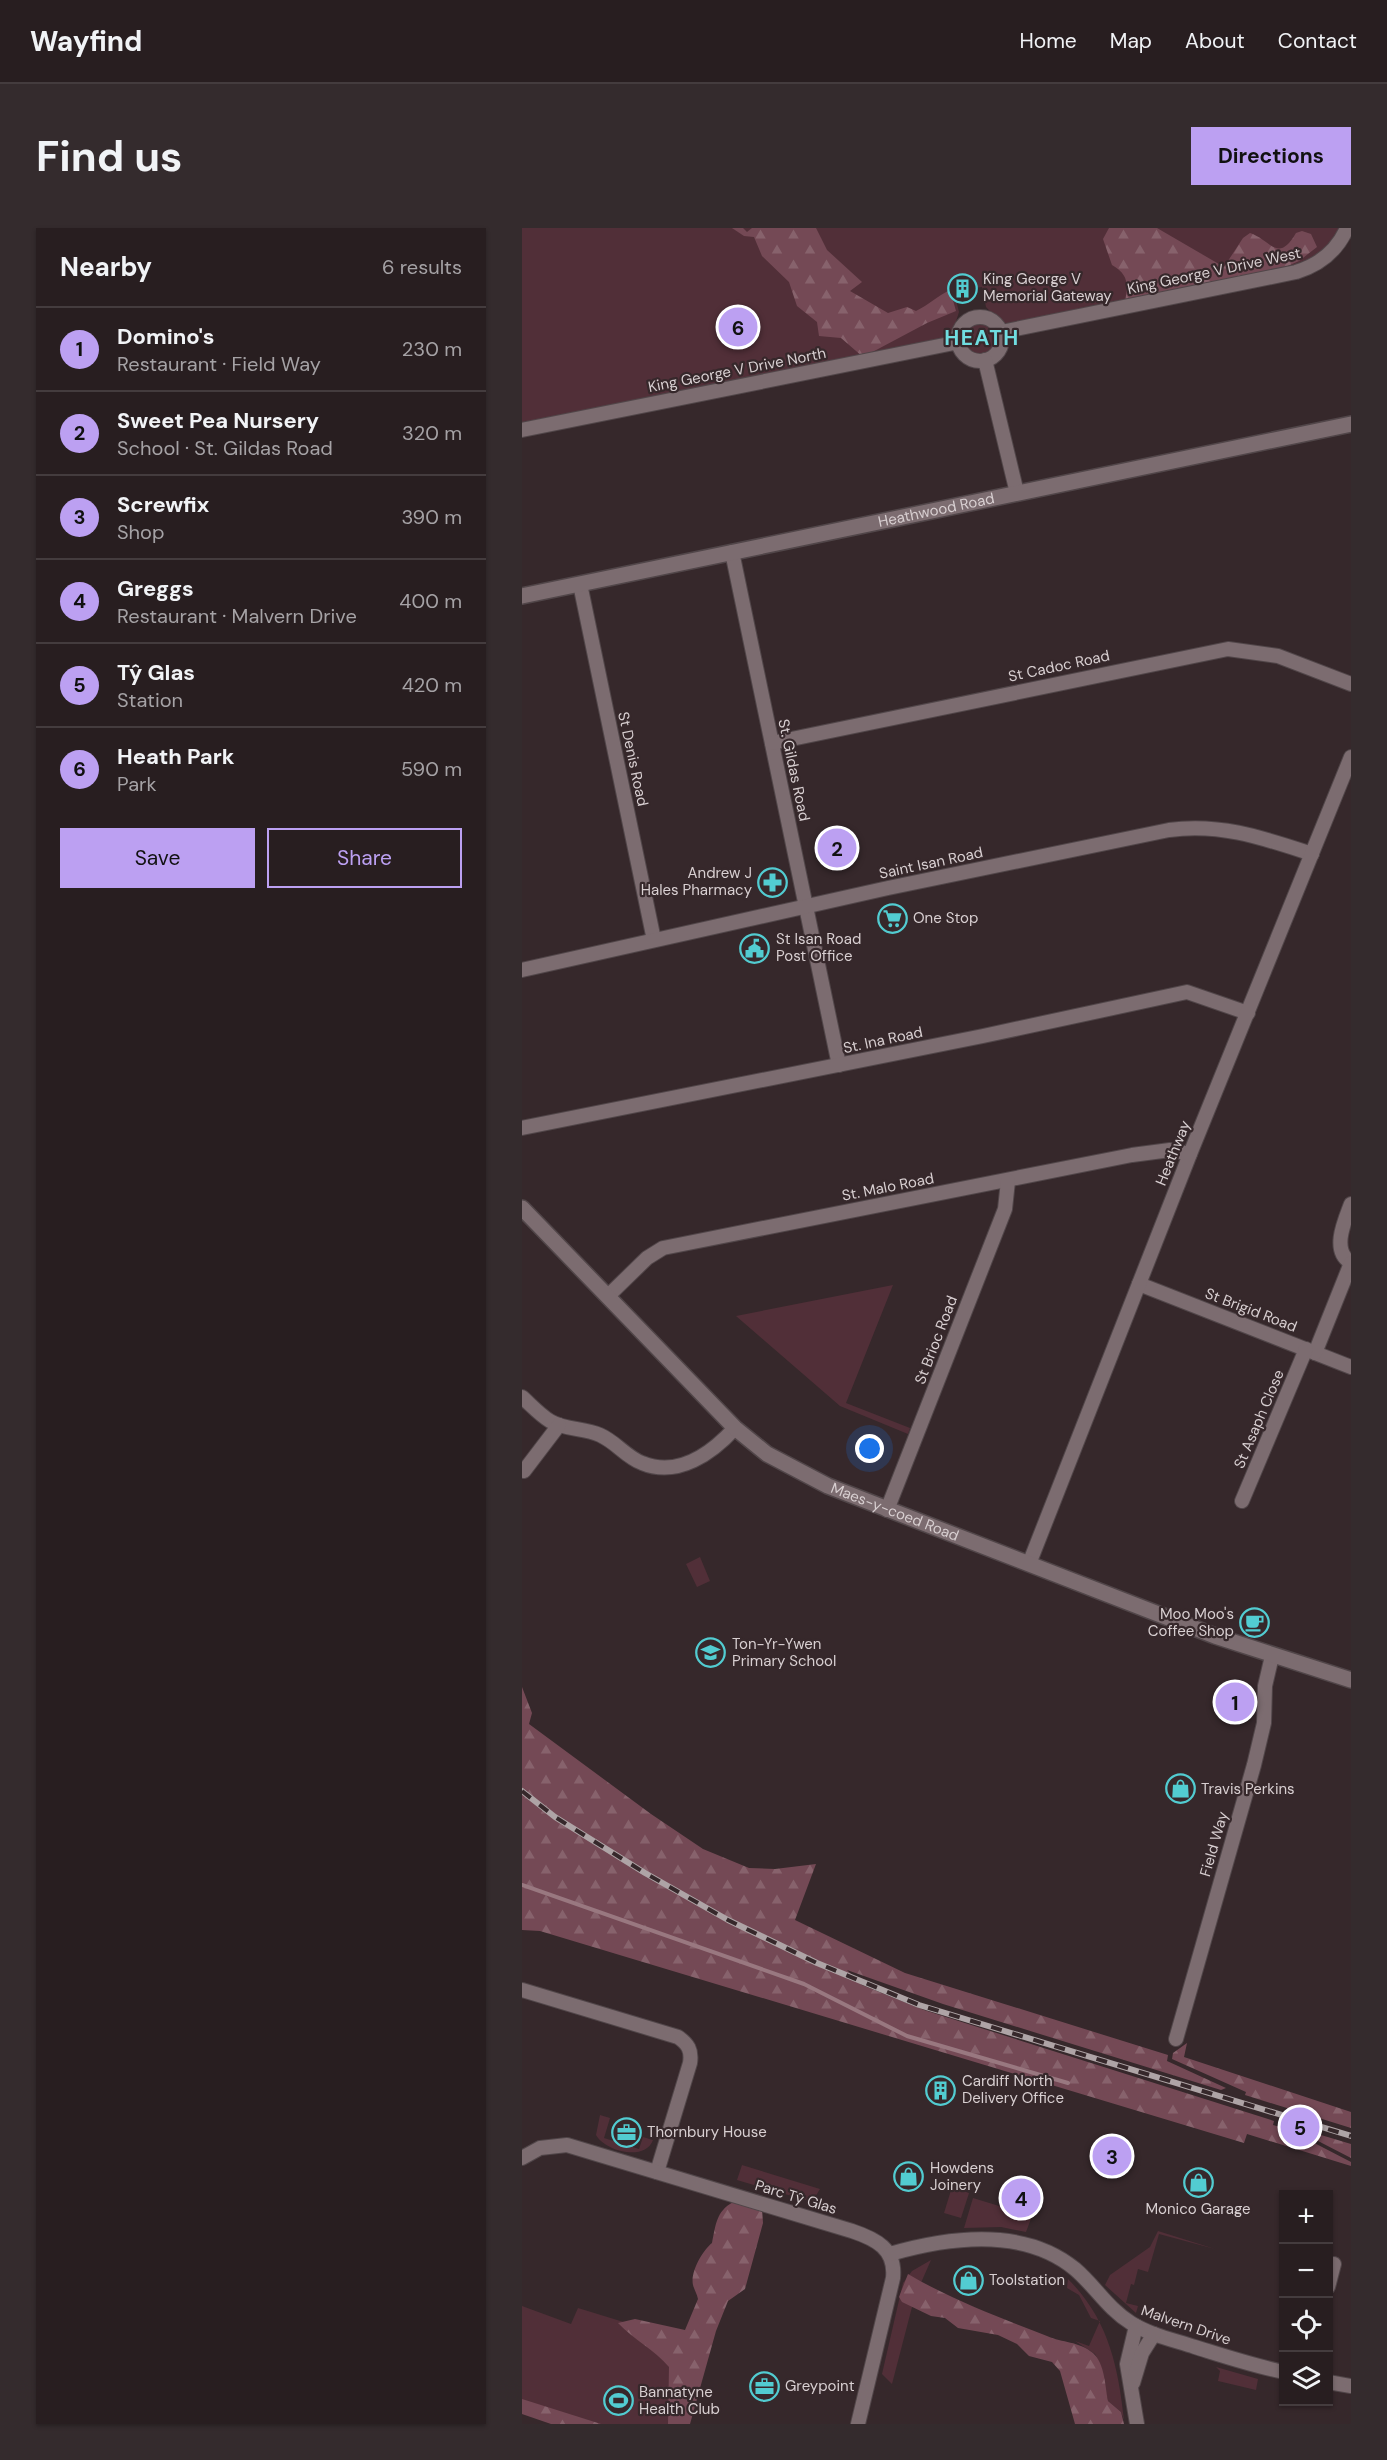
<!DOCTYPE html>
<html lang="en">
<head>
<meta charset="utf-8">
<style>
  :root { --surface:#281e20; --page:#342b2d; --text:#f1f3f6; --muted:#a5a2a5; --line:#443c3e; --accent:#bca0f2 }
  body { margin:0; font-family:"DM Sans",sans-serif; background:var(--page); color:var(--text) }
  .controls { position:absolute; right:18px; bottom:18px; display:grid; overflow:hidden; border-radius:0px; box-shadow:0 2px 4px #0004 }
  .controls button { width:54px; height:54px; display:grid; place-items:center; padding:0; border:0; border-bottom:2px solid var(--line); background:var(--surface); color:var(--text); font:30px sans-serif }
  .you { position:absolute; left:348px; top:1221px; width:21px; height:21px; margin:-15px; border:4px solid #fff; border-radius:50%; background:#1a73e8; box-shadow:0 0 0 9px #1a73e833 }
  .badge { display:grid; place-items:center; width:39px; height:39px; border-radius:50%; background:var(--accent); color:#111; font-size:20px; font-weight:700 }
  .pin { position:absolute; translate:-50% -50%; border:3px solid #fff; box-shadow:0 2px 6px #0006 }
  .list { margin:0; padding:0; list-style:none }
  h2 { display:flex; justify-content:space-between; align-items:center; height:78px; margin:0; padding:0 24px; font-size:26px }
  h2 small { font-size:20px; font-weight:400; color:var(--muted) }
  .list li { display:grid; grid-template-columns:39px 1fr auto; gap:18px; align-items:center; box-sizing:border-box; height:84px; padding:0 24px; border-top:2px solid var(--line) }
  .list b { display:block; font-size:22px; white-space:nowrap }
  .list p { margin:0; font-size:20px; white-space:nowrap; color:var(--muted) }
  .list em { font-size:20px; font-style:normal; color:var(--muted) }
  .actions { display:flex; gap:12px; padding:18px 24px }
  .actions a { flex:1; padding:14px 0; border:2px solid var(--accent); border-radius:0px; text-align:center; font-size:21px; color:var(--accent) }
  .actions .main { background:var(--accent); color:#111 }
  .icon { flex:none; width:33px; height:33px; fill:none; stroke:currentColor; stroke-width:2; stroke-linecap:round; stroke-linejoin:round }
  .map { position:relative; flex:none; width:829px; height:2196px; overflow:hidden; border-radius:0px }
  header { display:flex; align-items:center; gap:36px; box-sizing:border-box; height:84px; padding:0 30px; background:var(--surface); border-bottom:2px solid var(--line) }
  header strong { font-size:28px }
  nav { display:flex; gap:33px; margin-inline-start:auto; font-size:21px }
  .intro { display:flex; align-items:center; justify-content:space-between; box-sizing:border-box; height:144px; padding:0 36px }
  h1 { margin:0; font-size:42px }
  .button { padding:15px 27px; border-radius:0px; background:var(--accent); color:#111; font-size:21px; font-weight:700 }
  main { display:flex; gap:36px; padding:0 36px }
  aside { flex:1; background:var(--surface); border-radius:0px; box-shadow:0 2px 4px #0004 }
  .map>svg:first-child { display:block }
</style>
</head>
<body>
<header>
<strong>Wayfind</strong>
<nav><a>Home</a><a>Map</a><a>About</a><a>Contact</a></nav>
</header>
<div class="intro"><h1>Find us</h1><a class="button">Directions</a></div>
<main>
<aside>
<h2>Nearby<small>6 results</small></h2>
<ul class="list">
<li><span class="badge">1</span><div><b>Domino's</b><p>Restaurant · Field Way</p></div><em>230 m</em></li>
<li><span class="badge">2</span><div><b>Sweet Pea Nursery</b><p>School · St. Gildas Road</p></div><em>320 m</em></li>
<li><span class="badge">3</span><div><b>Screwfix</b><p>Shop</p></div><em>390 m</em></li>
<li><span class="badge">4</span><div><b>Greggs</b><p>Restaurant · Malvern Drive</p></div><em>400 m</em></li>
<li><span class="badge">5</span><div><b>Tŷ Glas</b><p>Station</p></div><em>420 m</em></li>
<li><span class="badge">6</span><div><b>Heath Park</b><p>Park</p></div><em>590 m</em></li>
</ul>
<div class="actions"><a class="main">Save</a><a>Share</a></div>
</aside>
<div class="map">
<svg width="829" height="2196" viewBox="0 0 829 2196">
  <defs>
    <pattern id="forest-firs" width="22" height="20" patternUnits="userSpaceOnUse" patternTransform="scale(1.5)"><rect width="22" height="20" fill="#744955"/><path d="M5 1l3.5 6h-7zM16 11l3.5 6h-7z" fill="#87626c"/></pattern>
  </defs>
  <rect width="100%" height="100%" fill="#36282b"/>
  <!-- green -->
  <g fill="#512f38">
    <polygon points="0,0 821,0 814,13 791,34 483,99 464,79 460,59 453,60 451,55 440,57 439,63 432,64 437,84 429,109 0,198"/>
    <circle cx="458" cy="111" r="17"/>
    <polygon points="371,1057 324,1175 388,1200 386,1206 318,1178 214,1088"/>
    <polygon points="178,1329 188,1353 175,1359 164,1336"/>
    <path d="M 78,1887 L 88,1890 L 82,1910 L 117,1921 L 121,1909 L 131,1912 C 123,1934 83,1923 74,1907 Z"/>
    <polygon points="220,1937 298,1961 290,1974 215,1952"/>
    <polygon points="430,1959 447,1965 439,1990 422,1985"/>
    <polygon points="451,1970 510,1988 504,2004 479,1999 442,2000"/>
    <polygon points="636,2003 693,2021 637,2006 626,2044 616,2041 612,2057 609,2056 604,2075 616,2078 614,2085 583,2057 588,2047 628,2019"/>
    <polygon points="409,2032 398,2057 396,2056 370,2156 360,2146 381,2055 390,2043"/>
    <path d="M 546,2051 C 586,2091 596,2137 602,2192 L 599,2184 L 586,2173 L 576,2132 L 573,2126 L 553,2113 L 567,2118 L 578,2093 L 569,2090 L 557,2067 L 545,2060 Z"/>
    <polygon points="0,2078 49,2096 56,2080 170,2115 149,2196 46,2196 0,2181"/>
    <polygon points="694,2139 736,2151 734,2162 696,2153 698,2143"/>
  </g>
  <!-- forest -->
  <g fill="url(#forest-firs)">
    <path d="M 210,0 L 221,0 L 225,4 L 230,0 L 294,0 L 305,22 L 340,54 L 328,63 L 366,85 L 385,79 L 394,83 C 407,77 415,68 428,62 L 434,83 L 405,95 L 341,129 L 319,110 L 297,108 L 295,94 L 275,78 L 267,54 L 240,28 L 232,9 L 222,8 Z"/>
    <path d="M 587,0 L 635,0 L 702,39 L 721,10 L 728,5 C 749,12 756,36 774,5 L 780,3 L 789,6 L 795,19 L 777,33 L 752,44 L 603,74 C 606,56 607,47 590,37 L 581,11 Z"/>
    <polygon points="0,1459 10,1485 7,1496 129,1586 181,1621 227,1640 253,1641 294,1636 273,1692 383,1745 646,1827 645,1833 704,1860 699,1862 421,1776 325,1742 340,1757 402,1782 752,1893 751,1897 758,1899 757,1901 771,1907 773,1905 829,1934 829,1938 725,1906 722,1915 18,1703 0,1702"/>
    <polygon points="665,1815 662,1829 829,1884 829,1900 723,1867 724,1864 650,1831 651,1825"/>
    <polygon points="769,1898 829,1916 829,1930 769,1899"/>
    <path d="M 211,1974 L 220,1974 L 240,1981 L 241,1995 L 223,2061 L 206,2073 L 194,2103 L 168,2196 L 146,2196 L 147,2139 C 132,2121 112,2112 96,2095 L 113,2091 L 163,2102 L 176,2071 C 175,2066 172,2061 171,2057 C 168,2044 181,2022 190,2015 C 194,1996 194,1984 211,1974 Z"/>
    <path d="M 386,2046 C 428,2071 479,2090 525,2108 C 541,2115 556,2113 571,2125 C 583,2136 583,2158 586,2173 L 599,2184 L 602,2196 L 553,2196 L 538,2143 L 530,2134 L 507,2128 L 495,2116 L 476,2107 L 436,2100 L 423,2090 L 409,2088 L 380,2074 L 377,2069 Z"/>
    <polygon points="0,2171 79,2196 29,2196 0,2186"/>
  </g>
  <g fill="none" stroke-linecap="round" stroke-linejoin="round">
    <!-- stream -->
    <polyline stroke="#997880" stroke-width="4" points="0,1657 282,1756 385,1808 546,1855"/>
    <defs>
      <g id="street">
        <circle cx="458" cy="111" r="22"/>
        <path d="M 479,104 L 774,44 C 797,37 815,23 825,0"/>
        <polyline points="463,132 495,265"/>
        <polyline points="0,202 437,114"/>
        <polyline points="210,324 317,837"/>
        <polyline points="58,356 132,712"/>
        <polyline points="250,515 706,421 756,428 829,456"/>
        <path d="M 0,742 L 366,660 L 647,602 C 699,595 741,610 790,626"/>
        <polyline points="0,900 461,808 665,764 726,785"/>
        <path d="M 828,1034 C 809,1022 823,992 829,976"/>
        <polyline points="617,1056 829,1139"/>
        <polyline points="86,1068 125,1030 141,1020 610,927 648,922 668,926"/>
        <polyline points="793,1125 829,1035"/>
        <path d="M 0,1169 C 9,1177 18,1187 28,1193 C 43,1202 62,1200 78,1207 C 94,1214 104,1229 120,1235 C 156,1250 190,1225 213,1200"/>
        <polyline points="2,1243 37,1197"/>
        <polyline points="720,1273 784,1121"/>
        <polyline points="365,1282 483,981 486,953"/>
        <polyline points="507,1336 668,926 829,529"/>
        <path d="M 0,1762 L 156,1809 C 166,1816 170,1822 168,1835 L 135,1944"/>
        <polyline points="654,1811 732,1537 742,1495 743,1458 750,1428"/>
        <path d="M 0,1930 L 18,1920 L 45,1917 L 330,2003 C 354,2011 374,2021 371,2050 L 336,2196"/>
        <path d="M 368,2026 C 427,2009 502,1999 553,2041 C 573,2058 586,2081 609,2095 C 628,2107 652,2112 673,2119 C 702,2128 732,2138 762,2144"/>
        <polyline points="806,2059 812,2036"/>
        <polyline points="614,2098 605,2136 615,2196"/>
        <polyline points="806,2154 829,2158"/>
        <polyline points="611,2155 620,2125 632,2106"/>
      </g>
      <g id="secondary">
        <path id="s1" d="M 0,368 L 829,196"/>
        <path id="s2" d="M 0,980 L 213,1200 L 245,1226 L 306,1258 L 693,1408 L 829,1452"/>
      </g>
    </defs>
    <!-- street casing -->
    <use href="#street" stroke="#514649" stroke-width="16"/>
    <!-- secondary casing -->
    <use href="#secondary" stroke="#514649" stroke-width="18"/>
    <!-- street -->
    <use href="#street" stroke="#7c6c70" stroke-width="14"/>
    <!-- secondary -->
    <use href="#secondary" stroke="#7c6c70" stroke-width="15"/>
    <defs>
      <polyline id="rail" points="0,1563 33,1589 123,1645 206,1692 295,1735 397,1777 829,1908"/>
    </defs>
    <!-- rail casing -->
    <use href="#rail" stroke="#aea4a6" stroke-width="6"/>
    <!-- rail -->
    <use href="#rail" stroke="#36282b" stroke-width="4" stroke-dasharray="11" stroke-linecap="butt"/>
  </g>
  <!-- icons -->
  <defs>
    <symbol id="building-ring" viewBox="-11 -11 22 22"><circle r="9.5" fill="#36282b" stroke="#52ccd1" stroke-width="1.5"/><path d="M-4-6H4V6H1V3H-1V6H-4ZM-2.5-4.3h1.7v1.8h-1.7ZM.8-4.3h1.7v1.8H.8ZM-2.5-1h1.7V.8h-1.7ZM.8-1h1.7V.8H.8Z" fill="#52ccd1"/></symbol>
    <symbol id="pharmacy-ring" viewBox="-11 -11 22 22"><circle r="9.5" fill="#36282b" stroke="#52ccd1" stroke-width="1.5"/><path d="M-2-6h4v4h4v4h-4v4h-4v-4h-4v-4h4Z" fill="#52ccd1"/></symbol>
    <symbol id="supermarket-ring" viewBox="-11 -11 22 22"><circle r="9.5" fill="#36282b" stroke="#52ccd1" stroke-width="1.5"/><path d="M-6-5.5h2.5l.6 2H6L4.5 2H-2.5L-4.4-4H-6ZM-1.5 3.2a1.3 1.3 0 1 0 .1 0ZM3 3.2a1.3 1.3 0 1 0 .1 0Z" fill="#52ccd1"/></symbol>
    <symbol id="civic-ring" viewBox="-11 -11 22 22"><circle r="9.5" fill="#36282b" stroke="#52ccd1" stroke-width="1.5"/><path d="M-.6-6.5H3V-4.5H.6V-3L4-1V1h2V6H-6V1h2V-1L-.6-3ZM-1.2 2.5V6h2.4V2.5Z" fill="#52ccd1"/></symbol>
    <symbol id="cafe-ring" viewBox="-11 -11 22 22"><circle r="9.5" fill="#36282b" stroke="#52ccd1" stroke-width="1.5"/><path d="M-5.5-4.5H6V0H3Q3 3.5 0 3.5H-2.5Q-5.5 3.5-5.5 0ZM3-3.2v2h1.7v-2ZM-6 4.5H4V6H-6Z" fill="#52ccd1"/></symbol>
    <symbol id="school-ring" viewBox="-11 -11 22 22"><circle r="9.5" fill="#36282b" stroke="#52ccd1" stroke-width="1.5"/><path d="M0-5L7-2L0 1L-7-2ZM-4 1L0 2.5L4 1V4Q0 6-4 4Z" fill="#52ccd1"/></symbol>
    <symbol id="shop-ring" viewBox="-11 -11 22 22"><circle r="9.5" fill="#36282b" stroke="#52ccd1" stroke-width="1.5"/><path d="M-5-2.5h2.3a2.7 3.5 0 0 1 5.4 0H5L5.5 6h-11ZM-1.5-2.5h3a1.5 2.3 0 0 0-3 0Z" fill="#52ccd1"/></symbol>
    <symbol id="office-ring" viewBox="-11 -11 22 22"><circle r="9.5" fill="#36282b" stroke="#52ccd1" stroke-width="1.5"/><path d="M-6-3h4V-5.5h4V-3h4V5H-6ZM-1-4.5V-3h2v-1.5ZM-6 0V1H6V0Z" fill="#52ccd1"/></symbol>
    <symbol id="stadium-ring" viewBox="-11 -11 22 22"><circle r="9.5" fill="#36282b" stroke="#52ccd1" stroke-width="1.5"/><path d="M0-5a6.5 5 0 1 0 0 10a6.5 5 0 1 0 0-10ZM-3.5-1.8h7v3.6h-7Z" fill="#52ccd1"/></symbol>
  </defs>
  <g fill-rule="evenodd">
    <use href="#building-ring" x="424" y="44" width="33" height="33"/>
    <use href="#pharmacy-ring" x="234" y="638" width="33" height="33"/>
    <use href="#supermarket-ring" x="354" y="674" width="33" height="33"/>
    <use href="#civic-ring" x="216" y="704" width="33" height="33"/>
    <use href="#cafe-ring" x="716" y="1378" width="33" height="33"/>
    <use href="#school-ring" x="172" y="1408" width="33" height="33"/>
    <use href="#shop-ring" x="642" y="1544" width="33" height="33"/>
    <use href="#building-ring" x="402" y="1846" width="33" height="33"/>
    <use href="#office-ring" x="88" y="1888" width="33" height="33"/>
    <use href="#shop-ring" x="370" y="1932" width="33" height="33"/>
    <use href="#shop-ring" x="660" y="1938" width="33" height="33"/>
    <use href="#shop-ring" x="430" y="2036" width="33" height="33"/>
    <use href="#office-ring" x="226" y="2142" width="33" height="33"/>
    <use href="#stadium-ring" x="80" y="2156" width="33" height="33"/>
  </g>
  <g text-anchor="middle" stroke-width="4.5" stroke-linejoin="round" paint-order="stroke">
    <!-- street labels -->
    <g font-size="15" fill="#d8cfd1" stroke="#36282b">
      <text transform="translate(692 43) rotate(-12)" y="5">King George V Drive West</text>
      <text transform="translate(215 142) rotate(-11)" y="5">King George V Drive North</text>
      <text dy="5" stroke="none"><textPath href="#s1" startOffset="423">Heathwood Road</textPath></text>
      <text transform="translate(537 438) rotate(-12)" y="5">St Cadoc Road</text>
      <text transform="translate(111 531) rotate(78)" y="5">St Denis Road</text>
      <text transform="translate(272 542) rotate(78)" y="5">St. Gildas Road</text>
      <text transform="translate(409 635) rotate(-12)" y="5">Saint Isan Road</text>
      <text transform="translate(361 812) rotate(-12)" y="5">St. Ina Road</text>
      <text transform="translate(651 925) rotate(-68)" y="5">Heathway</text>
      <text transform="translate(366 959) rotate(-11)" y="5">St. Malo Road</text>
      <text transform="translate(729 1082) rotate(21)" y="5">St Brigid Road</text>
      <text transform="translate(414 1112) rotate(-69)" y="5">St Brioc Road</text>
      <text transform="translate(737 1191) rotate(-67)" y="5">St Asaph Close</text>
      <text dy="5" stroke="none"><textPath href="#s2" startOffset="488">Maes-y-coed Road</textPath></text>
      <text transform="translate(692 1616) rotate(-74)" y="5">Field Way</text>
      <text transform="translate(274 1969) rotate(17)" y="5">Parc Tŷ Glas</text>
      <text transform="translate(664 2097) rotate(19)" y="5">Malvern Drive</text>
    </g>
    <!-- poi labels -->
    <g font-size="15" fill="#d8cfd1" stroke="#36282b" text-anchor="start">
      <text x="461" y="56">King George V<tspan x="461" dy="17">Memorial Gateway</tspan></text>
      <text x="230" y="650" text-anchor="end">Andrew J<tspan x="230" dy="17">Hales Pharmacy</tspan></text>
      <text x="391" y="695">One Stop</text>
      <text x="254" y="716">St Isan Road<tspan x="254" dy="17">Post Office</tspan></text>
      <text x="712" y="1391" text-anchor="end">Moo Moo's<tspan x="712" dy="17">Coffee Shop</tspan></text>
      <text x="210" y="1421">Ton-Yr-Ywen<tspan x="210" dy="17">Primary School</tspan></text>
      <text x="679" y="1566">Travis Perkins</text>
      <text x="440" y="1858">Cardiff North<tspan x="440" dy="17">Delivery Office</tspan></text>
      <text x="125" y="1909">Thornbury House</text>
      <text x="408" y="1945">Howdens<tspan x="408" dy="17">Joinery</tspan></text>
      <text x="676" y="1986" text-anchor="middle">Monico Garage</text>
      <text x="467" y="2057">Toolstation</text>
      <text x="263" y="2163">Greypoint</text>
      <text x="117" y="2169">Bannatyne<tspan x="117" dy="17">Health Club</tspan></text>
    </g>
    <!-- district labels -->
    <g font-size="21" font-weight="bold" letter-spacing="1.5" fill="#70dde0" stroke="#36282b">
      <text x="460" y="117">HEATH</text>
    </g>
  </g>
</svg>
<div class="controls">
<button>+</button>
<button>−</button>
<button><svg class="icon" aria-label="locate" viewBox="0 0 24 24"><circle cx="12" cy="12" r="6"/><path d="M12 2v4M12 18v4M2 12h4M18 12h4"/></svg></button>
<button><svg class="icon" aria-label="layers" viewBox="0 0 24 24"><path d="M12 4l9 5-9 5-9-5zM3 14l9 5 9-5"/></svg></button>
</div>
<div class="you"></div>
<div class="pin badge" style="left:713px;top:1474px">1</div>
<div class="pin badge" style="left:315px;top:620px">2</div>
<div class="pin badge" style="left:590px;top:1928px">3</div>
<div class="pin badge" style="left:499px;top:1970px">4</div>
<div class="pin badge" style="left:778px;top:1899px">5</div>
<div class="pin badge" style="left:216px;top:99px">6</div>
</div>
</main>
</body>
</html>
